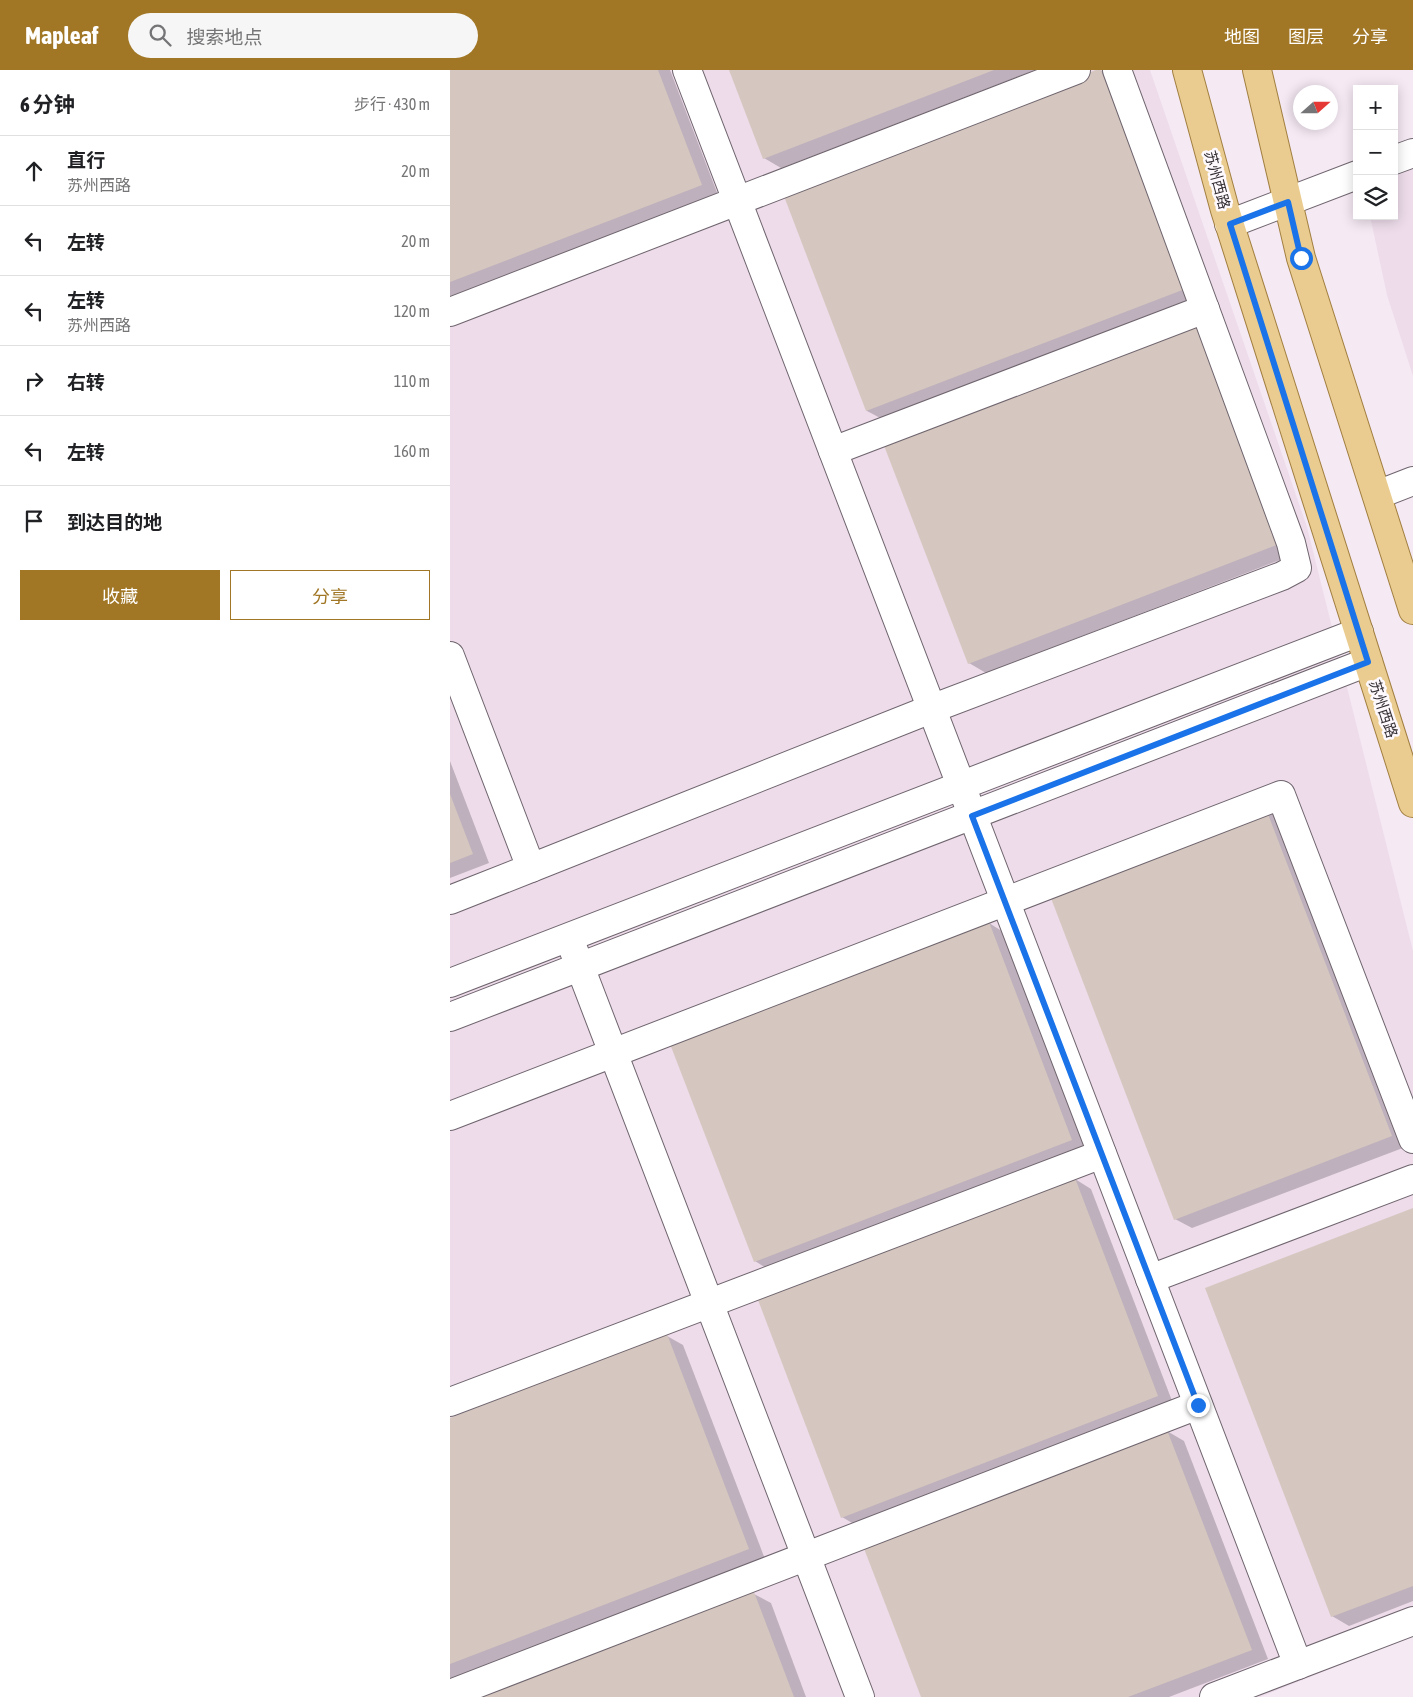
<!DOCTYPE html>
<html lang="zh">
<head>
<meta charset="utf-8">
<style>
  :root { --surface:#fff; --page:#f6f6f6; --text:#202124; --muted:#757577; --line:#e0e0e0; --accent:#a17726 }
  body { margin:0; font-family:"Asap Condensed","Noto Sans SC",sans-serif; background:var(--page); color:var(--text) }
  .controls { position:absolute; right:15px; top:15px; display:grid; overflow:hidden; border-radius:0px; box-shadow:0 2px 12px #0003 }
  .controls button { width:45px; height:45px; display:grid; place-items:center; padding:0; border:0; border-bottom:1px solid var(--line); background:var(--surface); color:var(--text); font:25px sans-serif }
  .compass { position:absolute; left:843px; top:15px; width:45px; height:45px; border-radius:50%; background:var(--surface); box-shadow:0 2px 12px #0003; rotate:69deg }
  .stop { position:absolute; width:15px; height:15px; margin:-11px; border:4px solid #1a73e8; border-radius:50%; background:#fff }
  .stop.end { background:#1a73e8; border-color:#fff; box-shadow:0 1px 5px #0008 }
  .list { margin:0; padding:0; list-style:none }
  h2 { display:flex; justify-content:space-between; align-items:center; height:65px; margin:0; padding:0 20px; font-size:21px }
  h2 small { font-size:16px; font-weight:400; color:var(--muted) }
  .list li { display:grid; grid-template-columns:32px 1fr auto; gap:15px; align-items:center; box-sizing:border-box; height:70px; padding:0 20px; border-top:1px solid var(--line) }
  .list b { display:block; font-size:19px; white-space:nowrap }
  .list p { margin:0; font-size:16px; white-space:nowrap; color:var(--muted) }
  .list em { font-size:16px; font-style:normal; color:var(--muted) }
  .actions { display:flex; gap:10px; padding:15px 20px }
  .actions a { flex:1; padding:11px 0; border:1px solid var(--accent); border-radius:0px; text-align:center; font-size:18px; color:var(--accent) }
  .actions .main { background:var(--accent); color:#fff }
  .icon { flex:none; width:28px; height:28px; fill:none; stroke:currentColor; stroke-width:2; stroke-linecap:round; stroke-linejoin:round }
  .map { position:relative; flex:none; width:963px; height:1627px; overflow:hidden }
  header { display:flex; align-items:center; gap:30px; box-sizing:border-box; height:70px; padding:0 25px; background:var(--accent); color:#fff }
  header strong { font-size:24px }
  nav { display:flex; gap:28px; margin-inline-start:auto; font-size:18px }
  .search { width:350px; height:45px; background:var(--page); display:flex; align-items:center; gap:12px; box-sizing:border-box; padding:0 18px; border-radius:28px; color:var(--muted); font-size:19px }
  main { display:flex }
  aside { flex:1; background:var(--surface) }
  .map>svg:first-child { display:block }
</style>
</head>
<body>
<header>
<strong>Mapleaf</strong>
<div class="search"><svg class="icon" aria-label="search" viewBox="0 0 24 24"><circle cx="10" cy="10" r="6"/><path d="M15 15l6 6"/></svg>搜索地点</div>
<nav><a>地图</a><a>图层</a><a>分享</a></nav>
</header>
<main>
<aside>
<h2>6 分钟<small>步行 · 430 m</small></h2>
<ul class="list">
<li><svg class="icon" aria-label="ahead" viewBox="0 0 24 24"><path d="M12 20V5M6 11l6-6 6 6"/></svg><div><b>直行</b><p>苏州西路</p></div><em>20 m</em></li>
<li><svg class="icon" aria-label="left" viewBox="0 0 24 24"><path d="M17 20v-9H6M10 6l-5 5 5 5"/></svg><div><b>左转</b></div><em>20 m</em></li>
<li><svg class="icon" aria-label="left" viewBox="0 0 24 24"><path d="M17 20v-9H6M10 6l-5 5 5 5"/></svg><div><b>左转</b><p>苏州西路</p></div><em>120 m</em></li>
<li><svg class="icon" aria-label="right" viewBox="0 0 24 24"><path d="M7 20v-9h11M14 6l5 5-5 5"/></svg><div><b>右转</b></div><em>110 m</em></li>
<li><svg class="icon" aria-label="left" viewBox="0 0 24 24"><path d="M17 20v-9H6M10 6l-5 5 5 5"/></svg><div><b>左转</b></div><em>160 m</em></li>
<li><svg class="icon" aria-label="arrive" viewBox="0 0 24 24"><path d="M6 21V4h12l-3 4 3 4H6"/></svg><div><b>到达目的地</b></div></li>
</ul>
<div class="actions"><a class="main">收藏</a><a>分享</a></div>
</aside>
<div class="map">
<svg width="963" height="1627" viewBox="0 0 963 1627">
  <rect width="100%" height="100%" fill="#f5e9f4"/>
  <!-- built -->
  <g fill="#eedceb">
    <polygon points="0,0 700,0 857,457 963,881 963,1566 810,1627 0,1627"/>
    <polygon points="963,98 963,306 937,225 920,146 944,146 944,105"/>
  </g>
  <!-- shadow -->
  <g fill="#0003">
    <polygon points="0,0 220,0 268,125 0,228"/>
    <polygon points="281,0 585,0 331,98 314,88"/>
    <polygon points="650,0 667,9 751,229 434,350 417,341 333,121"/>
    <polygon points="747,254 848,483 536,603 519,593"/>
    <polygon points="0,691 39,793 0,808"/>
    <polygon points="816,740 833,750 958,1076 742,1158 725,1149"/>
    <polygon points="539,853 555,863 638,1079 321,1201 305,1191"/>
    <polygon points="625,1109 641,1119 724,1336 409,1457 392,1447"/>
    <polygon points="963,1140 963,1531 899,1556 882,1546 756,1219"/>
    <polygon points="217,1266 233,1275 315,1489 0,1610 0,1349"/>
    <polygon points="717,1361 734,1371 818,1589 719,1627 472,1627"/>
    <polygon points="304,1524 321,1533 356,1627 35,1627"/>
  </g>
  <!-- building -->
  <g fill="#d5c7bf">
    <polygon points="0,0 208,0 252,115 0,212"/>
    <polygon points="279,0 544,0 313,89"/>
    <polygon points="646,0 651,0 735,219 416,341 332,121"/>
    <polygon points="747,253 832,473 518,594 433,373"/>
    <polygon points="0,724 23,784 0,793"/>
    <polygon points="816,739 942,1066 724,1150 599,823"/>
    <polygon points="539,852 622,1070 304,1192 220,974"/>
    <polygon points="625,1108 708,1326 391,1448 308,1230"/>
    <polygon points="963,1138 963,1516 881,1547 755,1218"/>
    <polygon points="217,1264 299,1479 0,1594 0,1348"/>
    <polygon points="717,1360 802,1580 678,1627 471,1627 413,1476"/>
    <polygon points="304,1522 344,1627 32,1627"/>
  </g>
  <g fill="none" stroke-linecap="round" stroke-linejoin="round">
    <defs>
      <g id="minor">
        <polyline points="237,0 848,1595"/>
        <polyline points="944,90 963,83"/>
        <polyline points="779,154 907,105"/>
        <polyline points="0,242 626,0"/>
        <polyline points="383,381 755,239"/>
        <polyline points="927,425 963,411"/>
        <polyline points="0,586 81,798 0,830"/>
        <polyline points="81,798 481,639 832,506 847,498 841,473 667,0"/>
        <polyline points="124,881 410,1627"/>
        <polyline points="0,913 909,562"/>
        <polyline points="0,947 918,592"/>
        <polyline points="0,1046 831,725 963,1069"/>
        <polyline points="700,1209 963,1109"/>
        <polyline points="0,1332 652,1084"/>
        <polyline points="0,1624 748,1335"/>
        <polyline points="764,1627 963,1551"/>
      </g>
      <g id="major">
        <polyline points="737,0 775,140 963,733"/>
        <polyline points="807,0 851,188 963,540"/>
      </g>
    </defs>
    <!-- minor casing -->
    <use href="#minor" stroke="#6f656e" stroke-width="30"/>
    <!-- major casing -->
    <use href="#major" stroke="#a17f40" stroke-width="30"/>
    <!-- minor -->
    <use href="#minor" stroke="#fff" stroke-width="28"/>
    <!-- major -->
    <use href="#major" stroke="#eacc90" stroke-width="28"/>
  </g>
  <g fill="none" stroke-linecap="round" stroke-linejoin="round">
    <!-- route -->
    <polyline stroke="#1a73e8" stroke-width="6" points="748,1335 522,746 918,592 780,154 838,132 851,188"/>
  </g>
  <g text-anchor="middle" stroke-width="5" stroke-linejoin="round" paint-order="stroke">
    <!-- street labels -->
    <g font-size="15" fill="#343034" stroke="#fef9fd">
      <text transform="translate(767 110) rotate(75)" y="5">苏州西路</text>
      <text transform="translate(933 639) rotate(72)" y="5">苏州西路</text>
    </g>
  </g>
</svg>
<div class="controls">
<button>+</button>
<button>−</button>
<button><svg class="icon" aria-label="layers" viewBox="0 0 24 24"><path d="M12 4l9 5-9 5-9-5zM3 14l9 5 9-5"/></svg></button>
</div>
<svg class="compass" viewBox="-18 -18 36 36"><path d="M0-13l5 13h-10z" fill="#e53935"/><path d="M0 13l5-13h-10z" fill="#757577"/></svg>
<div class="stop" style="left:851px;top:188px"></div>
<div class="stop end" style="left:748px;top:1335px"></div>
</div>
</main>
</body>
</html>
